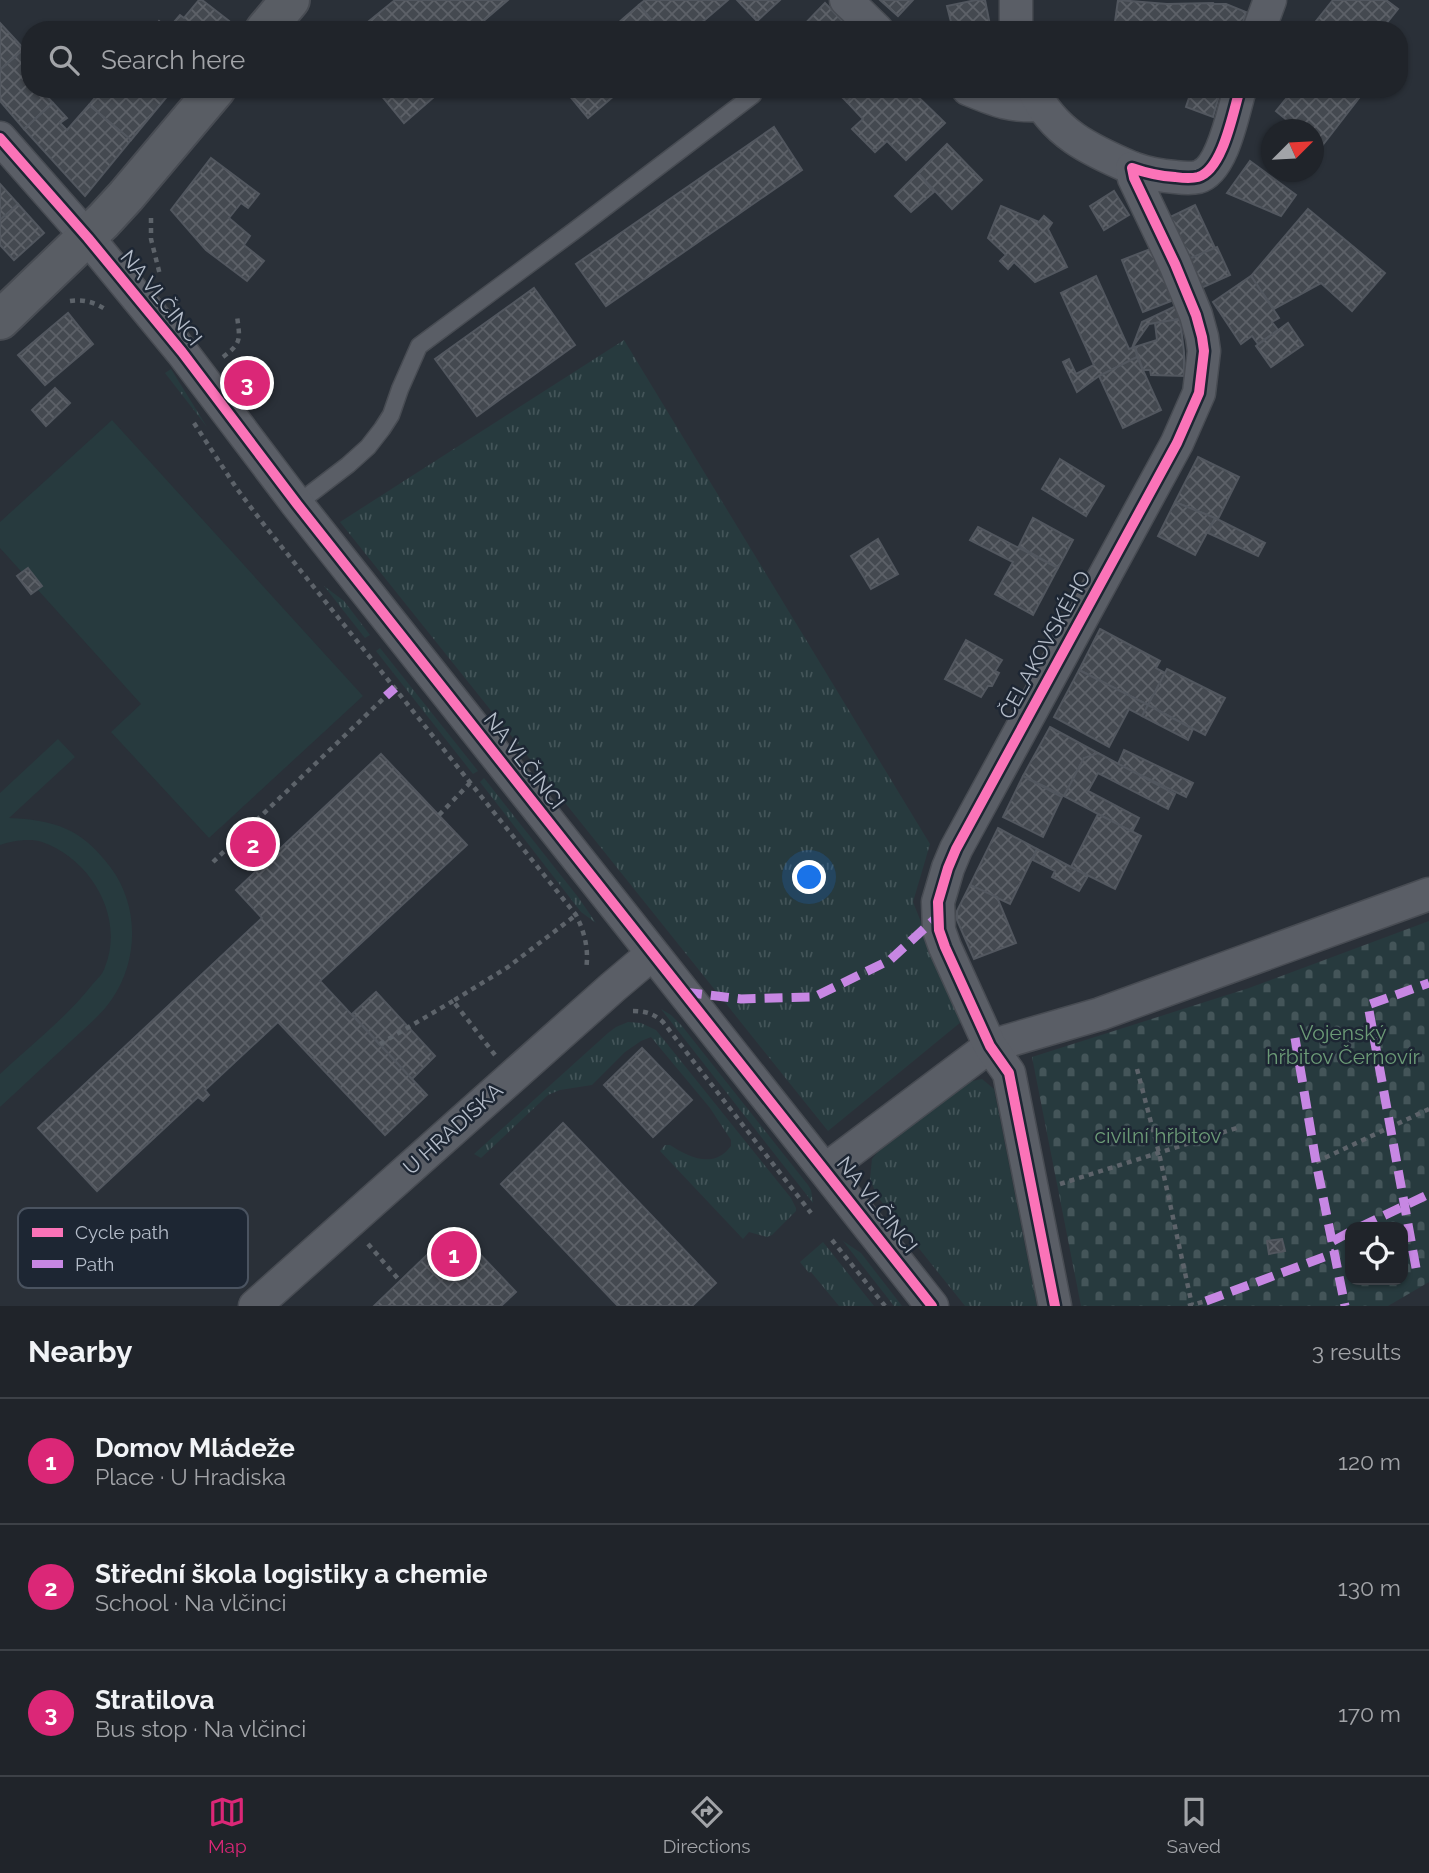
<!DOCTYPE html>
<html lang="en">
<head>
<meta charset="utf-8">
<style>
  :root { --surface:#20242a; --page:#282c32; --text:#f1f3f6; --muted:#a2a4a8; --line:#3d4147; --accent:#db2777 }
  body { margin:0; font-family:Raleway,sans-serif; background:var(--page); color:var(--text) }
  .controls { position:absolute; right:21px; bottom:21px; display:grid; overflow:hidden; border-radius:14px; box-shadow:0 2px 5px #0004 }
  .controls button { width:63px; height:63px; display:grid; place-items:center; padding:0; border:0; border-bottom:2px solid var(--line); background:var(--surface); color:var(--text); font:35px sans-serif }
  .compass { position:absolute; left:1261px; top:119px; width:63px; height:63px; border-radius:50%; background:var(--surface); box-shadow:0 2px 5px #0004; rotate:66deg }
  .you { position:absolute; left:810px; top:878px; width:24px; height:24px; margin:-18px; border:5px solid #fff; border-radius:50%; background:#1a73e8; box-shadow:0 0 0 10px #1a73e833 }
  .badge { display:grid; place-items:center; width:46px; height:46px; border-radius:50%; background:var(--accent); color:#fff; font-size:23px; font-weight:700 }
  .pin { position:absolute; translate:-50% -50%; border:4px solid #fff; box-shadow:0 2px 7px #0006 }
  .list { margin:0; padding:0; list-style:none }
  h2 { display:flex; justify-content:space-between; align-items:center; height:91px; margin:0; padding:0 28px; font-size:30px }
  h2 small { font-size:23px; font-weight:400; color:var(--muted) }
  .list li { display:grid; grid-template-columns:46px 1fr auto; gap:21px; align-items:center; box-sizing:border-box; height:126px; padding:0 28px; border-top:2px solid var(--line) }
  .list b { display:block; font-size:26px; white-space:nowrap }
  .list p { margin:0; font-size:23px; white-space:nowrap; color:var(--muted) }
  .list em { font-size:23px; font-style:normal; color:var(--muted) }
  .icon { flex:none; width:38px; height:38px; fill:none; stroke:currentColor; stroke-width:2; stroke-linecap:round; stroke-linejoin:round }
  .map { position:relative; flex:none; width:1429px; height:1306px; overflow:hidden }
  .search { position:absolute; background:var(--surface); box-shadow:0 2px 5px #0004; left:21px; right:21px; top:21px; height:77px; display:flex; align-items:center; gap:18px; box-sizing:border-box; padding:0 24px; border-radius:28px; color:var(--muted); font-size:26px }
  .sheet { height:469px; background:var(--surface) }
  nav { display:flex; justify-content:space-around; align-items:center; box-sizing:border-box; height:98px; border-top:2px solid var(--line); background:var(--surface); font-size:19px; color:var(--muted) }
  nav a { display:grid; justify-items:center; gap:4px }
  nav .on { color:var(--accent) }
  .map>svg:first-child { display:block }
</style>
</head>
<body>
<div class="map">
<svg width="1429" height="1306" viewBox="0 0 1429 1306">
  <defs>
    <pattern id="grass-tufts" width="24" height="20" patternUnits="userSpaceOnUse" patternTransform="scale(1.75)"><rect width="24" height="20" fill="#273a3e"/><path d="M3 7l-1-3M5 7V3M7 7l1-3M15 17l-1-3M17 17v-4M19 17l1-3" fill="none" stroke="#445559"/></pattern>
    <pattern id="cemetery-stones" width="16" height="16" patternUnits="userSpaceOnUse" patternTransform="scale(1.75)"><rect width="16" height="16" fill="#273a3e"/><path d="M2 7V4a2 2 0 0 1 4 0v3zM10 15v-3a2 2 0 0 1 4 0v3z" fill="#445559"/></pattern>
    <pattern id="building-cross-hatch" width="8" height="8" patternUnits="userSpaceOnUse" patternTransform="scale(1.75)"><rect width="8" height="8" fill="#444950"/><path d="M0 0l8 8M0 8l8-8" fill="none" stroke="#5d6168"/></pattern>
  </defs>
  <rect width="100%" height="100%" fill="#2a3038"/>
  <!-- grass -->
  <g fill="url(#grass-tufts)">
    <polygon points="624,340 930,844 913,902 961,1022 828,1131 340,522"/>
    <polygon points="171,369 207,427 165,373"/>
    <polygon points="324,586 344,601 370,635 365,638"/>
    <polygon points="380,648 478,771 473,774 376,651"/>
    <polygon points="484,778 578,897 596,923 581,912 480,782"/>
    <polygon points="661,1009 671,1015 682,1026 808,1185 811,1190 813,1203"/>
    <path d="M 628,1022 L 641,1023 L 656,1030 L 791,1198 L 796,1208 L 796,1211 L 772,1235 L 767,1237 L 749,1232 L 743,1239 L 660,1151 L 665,1145 L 670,1145 C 690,1158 714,1169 731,1146 L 731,1140 L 710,1108 L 651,1037 L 641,1041 L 625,1052 L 592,1085 L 560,1090 L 548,1095 L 481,1158 L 474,1154 L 608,1033 L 616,1027 Z"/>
    <polygon points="982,1079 994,1089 1037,1306 965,1306 877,1196 870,1179 872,1159 884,1144 963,1083"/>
    <polygon points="843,1241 861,1253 902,1306 894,1306"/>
    <polygon points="823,1242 874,1306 839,1306 811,1272 809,1273 800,1262"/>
  </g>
  <!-- cemetery -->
  <path fill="url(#cemetery-stones)" fill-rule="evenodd" d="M 1429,921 L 1429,1282 L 1388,1306 L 1081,1306 L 1032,1057 L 1249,988 ZM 1350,1227 L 1403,1227 L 1403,1280 L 1350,1280 Z"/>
  <!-- garden -->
  <g fill="#273a3e">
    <polygon points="112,420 363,696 209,838 111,732 141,704 0,548 0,522"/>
    <path d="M 58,739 L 75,757 L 9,818 C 56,820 82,829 111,868 C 139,906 139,959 112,999 C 101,1015 86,1027 71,1041 C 47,1063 24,1085 0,1107 L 0,1074 C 31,1045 66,1018 92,985 C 97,979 103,974 105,967 C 125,917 91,859 42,842 C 30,838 12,841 0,845 L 0,793 Z"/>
  </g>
  <!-- building -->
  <g fill="url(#building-cross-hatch)" stroke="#52575f" stroke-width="2">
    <polygon points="199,0 202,0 229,21 222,30 168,29 180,15 184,18"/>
    <polygon points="395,0 508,0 473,30 358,30"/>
    <polygon points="645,0 728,0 693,30 660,30 639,5"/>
    <polygon points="737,0 780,0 757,21"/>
    <polygon points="880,0 913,0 898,16"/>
    <polygon points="976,0 985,0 991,30 953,30 947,6"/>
    <polygon points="1118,0 1167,4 1212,3 1211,4 1226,4 1246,12 1243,23 1237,26 1240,30 1206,30 1197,27 1191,30 1126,30 1114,29"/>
    <polygon points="1333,0 1386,0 1398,9 1381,30 1309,30"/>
    <polygon points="825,3 851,30 799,30"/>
    <polygon points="639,5 660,30 610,30"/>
    <polygon points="159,21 168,29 169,30 152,30"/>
    <polygon points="0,23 24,49 0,70"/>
    <polygon points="23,50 30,57 30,89 43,89 41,90 53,103 24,129 0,101 0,70"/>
    <polygon points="102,89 164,89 169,94 131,140 89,105"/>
    <polygon points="376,89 441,89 442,90 404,123"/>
    <polygon points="564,89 622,89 588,118"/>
    <polygon points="834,89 859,89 847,102"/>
    <polygon points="859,89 910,89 945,123 906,160 887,141 875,152 852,129 863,119 847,102"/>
    <polygon points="1192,89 1221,89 1213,117 1186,107"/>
    <polygon points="1294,89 1366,89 1318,151 1314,147 1314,130 1299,130 1276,111"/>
    <polygon points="53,103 67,118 60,123 67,130 89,105 131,140 85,196 24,129"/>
    <polygon points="774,127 802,170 606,306 576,264"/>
    <polygon points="947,144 982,180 952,209 918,173"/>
    <polygon points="211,158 259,194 248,208 241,203 229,218 250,236 244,245 264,261 247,281 206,250 171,210"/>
    <polygon points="1250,161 1296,195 1281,216 1227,193"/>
    <polygon points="918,173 934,192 911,212 895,196"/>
    <polygon points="0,184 18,204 0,220"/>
    <polygon points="1114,191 1129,215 1104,230 1090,206"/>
    <polygon points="18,204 44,233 14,260 0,245 0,220"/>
    <polygon points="1195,205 1215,248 1184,261 1166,219"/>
    <polygon points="1001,206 1039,222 1044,216 1052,223 1048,229 1067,267 1035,282 1014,262 1008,269 1000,261 1006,255 988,238"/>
    <polygon points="1308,209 1385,273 1352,311 1321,283 1274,309 1251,276"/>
    <polygon points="1217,247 1230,275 1197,290 1184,261"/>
    <polygon points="1153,248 1174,300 1143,312 1122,260"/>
    <polygon points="1096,276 1129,349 1135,347 1137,357 1099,376 1077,392 1063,362 1069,359 1076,374 1094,365 1061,293"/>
    <polygon points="1251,276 1279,318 1272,322 1278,330 1258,344 1252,336 1241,344 1213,302"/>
    <polygon points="534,288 575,345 477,416 435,359"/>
    <polygon points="1176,306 1180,319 1149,324 1132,348 1142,322"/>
    <polygon points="68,313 93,344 45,385 18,355"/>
    <polygon points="1180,319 1184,352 1184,376 1151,375 1150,370 1143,370 1135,347 1157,340 1155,323"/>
    <polygon points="1288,323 1303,345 1271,367 1256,346"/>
    <polygon points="1137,357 1161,410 1123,428 1099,376"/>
    <polygon points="55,388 70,403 46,426 32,410"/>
    <polygon points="1198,457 1239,477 1218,519 1175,502"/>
    <polygon points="1060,459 1104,486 1086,516 1042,489"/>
    <polygon points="1175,502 1215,518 1195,555 1158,536"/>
    <polygon points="1033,518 1073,540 1058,568 1019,546"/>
    <polygon points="1215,518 1265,543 1258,556 1208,533"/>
    <polygon points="978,527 1058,568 1033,615 995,594 1013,562 970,540"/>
    <polygon points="878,539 898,574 871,589 851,556"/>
    <polygon points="28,568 42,586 31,594 17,576"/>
    <polygon points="1100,629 1160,661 1156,668 1165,673 1148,705 1079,670"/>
    <polygon points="966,640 1002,660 995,671 999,673 992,686 988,686 981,697 945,679"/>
    <polygon points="1167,669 1225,698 1205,735 1148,705"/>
    <polygon points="1079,670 1148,705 1142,716 1129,709 1109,747 1054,717"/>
    <polygon points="1148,705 1193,729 1188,740 1142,716"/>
    <polygon points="1050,727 1098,753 1094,763 1084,758 1064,796 1023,776"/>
    <polygon points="1124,750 1193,783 1186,797 1118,764"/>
    <polygon points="1098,753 1175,794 1168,809 1098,773 1088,791 1139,818 1132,832 1064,796 1084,758"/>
    <polygon points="381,754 467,845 320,981 427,1095 385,1135 278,1022 205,1090 209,1095 203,1101 198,1097 97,1191 38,1128 262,918 236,890"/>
    <polygon points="1023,776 1062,797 1043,837 1003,817"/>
    <polygon points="1098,814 1141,836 1115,889 1071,867"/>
    <polygon points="998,828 1037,849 1010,904 970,885"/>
    <polygon points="1037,849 1088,876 1079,891 1052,877 1055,871 1033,860"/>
    <polygon points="970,885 997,897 1016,943 974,959 957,920 957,911"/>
    <polygon points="376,992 435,1056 412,1079 352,1014"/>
    <polygon points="642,1048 692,1100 653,1137 604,1085"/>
    <polygon points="563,1123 716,1283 692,1306 618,1306 501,1184"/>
    <polygon points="455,1228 516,1292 501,1306 374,1306"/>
    <polygon points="1282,1239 1285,1251 1269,1254 1267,1241"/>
  </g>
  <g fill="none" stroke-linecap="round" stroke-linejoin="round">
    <defs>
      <polyline id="lane" points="297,504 348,465 368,447 382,429 391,415 400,389 419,346 574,231 753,95"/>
      <g id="street">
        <polyline points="846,0 877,30"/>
        <polyline points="1016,0 1016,30"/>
        <polyline points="1259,30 1270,0"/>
        <path d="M 968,89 C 995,100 1011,107 1040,105"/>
        <path d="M 1033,89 C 1053,133 1090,150 1132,168"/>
        <polyline points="0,138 88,238 182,352 297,504 932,1306"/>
        <polyline points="825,1170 990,1046 1100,1014 1429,894"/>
        <polyline points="255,1306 613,987 652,954"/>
        <path d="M 1055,1306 L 1009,1073 L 990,1046 L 945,947 L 939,930 L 938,902 L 948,868 L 956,849 L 1177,443 L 1199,393 L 1204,351 L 1202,337 L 1196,315 L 1175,264 L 1134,178 L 1132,168 C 1146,173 1160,176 1175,177 C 1183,178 1190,179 1198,177 C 1223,170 1233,112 1240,89"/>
      </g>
      <g id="secondary">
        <polyline points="265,30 290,0"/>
        <polyline points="0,320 103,221 126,196 216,89"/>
      </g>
    </defs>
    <!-- lane casing -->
    <use href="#lane" stroke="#484c53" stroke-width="19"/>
    <!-- street casing -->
    <use href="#street" stroke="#484c53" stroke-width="35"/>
    <!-- secondary casing -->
    <use href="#secondary" stroke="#484c53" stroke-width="42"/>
    <!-- path -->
    <g stroke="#5d636a" stroke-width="4.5" stroke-dasharray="5 5" stroke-linecap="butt">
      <polyline points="151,218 151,239 160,275"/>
      <path d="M 70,301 C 83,299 94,302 105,309"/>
      <path d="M 223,357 C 242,343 240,339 237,316"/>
      <path d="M 194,423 L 237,489 L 265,526 L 576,915 C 585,933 589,950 586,970"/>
      <polyline points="439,815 470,783"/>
      <polyline points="213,862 386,696"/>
      <path d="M 633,1011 C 646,1011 654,1014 663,1022 L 811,1213"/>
      <polyline points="380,1044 453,1001"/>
      <polyline points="495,1055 453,1001 508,967 576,915"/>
      <polyline points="1137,1069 1159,1153 1192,1305"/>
      <polyline points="1316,1162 1429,1109"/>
      <polyline points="1060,1184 1240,1127"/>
      <polyline points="832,1240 885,1306"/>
      <polyline points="368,1244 400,1281"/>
      <polyline points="1188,1306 1206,1301"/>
    </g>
    <!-- lane -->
    <use href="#lane" stroke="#5a5e66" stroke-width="16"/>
    <!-- street -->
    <use href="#street" stroke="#5a5e66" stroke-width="32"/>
    <!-- secondary -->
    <use href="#secondary" stroke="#595d64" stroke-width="38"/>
    <!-- quiet -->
    <g stroke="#c787e3" stroke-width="9" stroke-dasharray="18 9" stroke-linecap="butt">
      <polyline points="386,696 395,688"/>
      <polyline points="684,992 741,999 814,997 890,960 937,917"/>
      <polyline points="1295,1038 1316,1162 1345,1306"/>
      <polyline points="1360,1227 1429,1194"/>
      <polyline points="1333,1241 1350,1232"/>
      <polyline points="1416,1268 1368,1005 1429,983"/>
      <polyline points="1206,1301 1335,1253"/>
    </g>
    <defs>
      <g id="cycleway">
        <polyline points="0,138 88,238 182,352 297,504 932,1306"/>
        <path d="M 1055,1306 L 1009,1073 L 990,1046 L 945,947 L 939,930 L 938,902 L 948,868 L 956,849 L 1177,443 L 1199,393 L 1204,351 L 1202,337 L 1196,315 L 1175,264 L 1134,178 L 1132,168 C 1146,173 1160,176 1175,177 C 1183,178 1190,179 1198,177 C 1223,170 1233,112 1240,89"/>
      </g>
    </defs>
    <!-- cycleway casing -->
    <use href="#cycleway" stroke="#1d2633" stroke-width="15"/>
    <!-- cycleway -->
    <use href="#cycleway" stroke="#fb73b8" stroke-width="10"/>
  </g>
  <g text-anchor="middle" stroke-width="5" stroke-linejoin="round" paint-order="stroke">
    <!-- street labels -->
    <g font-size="21" fill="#b4bcc9" stroke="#1d2633">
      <text transform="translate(161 298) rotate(51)" y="7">NA VLČINCI</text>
      <text transform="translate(1045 645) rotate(-61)" y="7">ČELAKOVSKÉHO</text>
      <text transform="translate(524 761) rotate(52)" y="7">NA VLČINCI</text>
      <text transform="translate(453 1129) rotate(-42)" y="7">U HRADISKA</text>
      <text transform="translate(877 1205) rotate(52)" y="7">NA VLČINCI</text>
    </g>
    <!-- park labels -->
    <g font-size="21" fill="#6b9a76" stroke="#1d2633">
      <text x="1343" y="1040">Vojenský<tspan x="1343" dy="24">hřbitov Černovír</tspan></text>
      <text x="1158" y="1143">civilní hřbitov</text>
    </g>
  </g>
  <!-- legend -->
  <rect x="18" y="1208" width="230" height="80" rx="10" fill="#1d2633" stroke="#4a5360" stroke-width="2"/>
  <rect x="32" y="1228" width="31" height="9" fill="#fb73b8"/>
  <rect x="32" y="1260" width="31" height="8" fill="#c787e3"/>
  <g font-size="19" fill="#b4bcc9">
    <text x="75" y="1239">Cycle path</text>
    <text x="75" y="1271">Path</text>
  </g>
</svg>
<div class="controls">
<button><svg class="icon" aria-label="locate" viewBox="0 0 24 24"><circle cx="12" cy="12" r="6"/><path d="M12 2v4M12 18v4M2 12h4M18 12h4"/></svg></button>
</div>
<svg class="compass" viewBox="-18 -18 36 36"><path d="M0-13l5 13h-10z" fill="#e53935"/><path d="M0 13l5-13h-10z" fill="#a2a4a8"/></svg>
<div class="you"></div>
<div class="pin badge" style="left:454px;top:1254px">1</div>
<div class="pin badge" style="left:253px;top:844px">2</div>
<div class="pin badge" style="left:247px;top:383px">3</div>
<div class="search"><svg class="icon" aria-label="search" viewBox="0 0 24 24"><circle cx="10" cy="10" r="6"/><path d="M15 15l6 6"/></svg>Search here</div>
</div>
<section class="sheet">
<h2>Nearby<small>3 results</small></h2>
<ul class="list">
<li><span class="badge">1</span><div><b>Domov Mládeže</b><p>Place · U Hradiska</p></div><em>120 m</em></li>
<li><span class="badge">2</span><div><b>Střední škola logistiky a chemie</b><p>School · Na vlčinci</p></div><em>130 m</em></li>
<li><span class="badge">3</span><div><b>Stratilova</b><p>Bus stop · Na vlčinci</p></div><em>170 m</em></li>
</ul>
</section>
<nav>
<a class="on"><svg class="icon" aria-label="map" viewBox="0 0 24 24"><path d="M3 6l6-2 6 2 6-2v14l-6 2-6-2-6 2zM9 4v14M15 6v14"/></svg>Map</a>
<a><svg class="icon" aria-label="directions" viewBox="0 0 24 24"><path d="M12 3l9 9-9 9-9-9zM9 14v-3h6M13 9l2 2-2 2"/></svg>Directions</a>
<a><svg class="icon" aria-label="saved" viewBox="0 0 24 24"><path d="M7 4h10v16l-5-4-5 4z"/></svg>Saved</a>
</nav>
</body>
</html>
